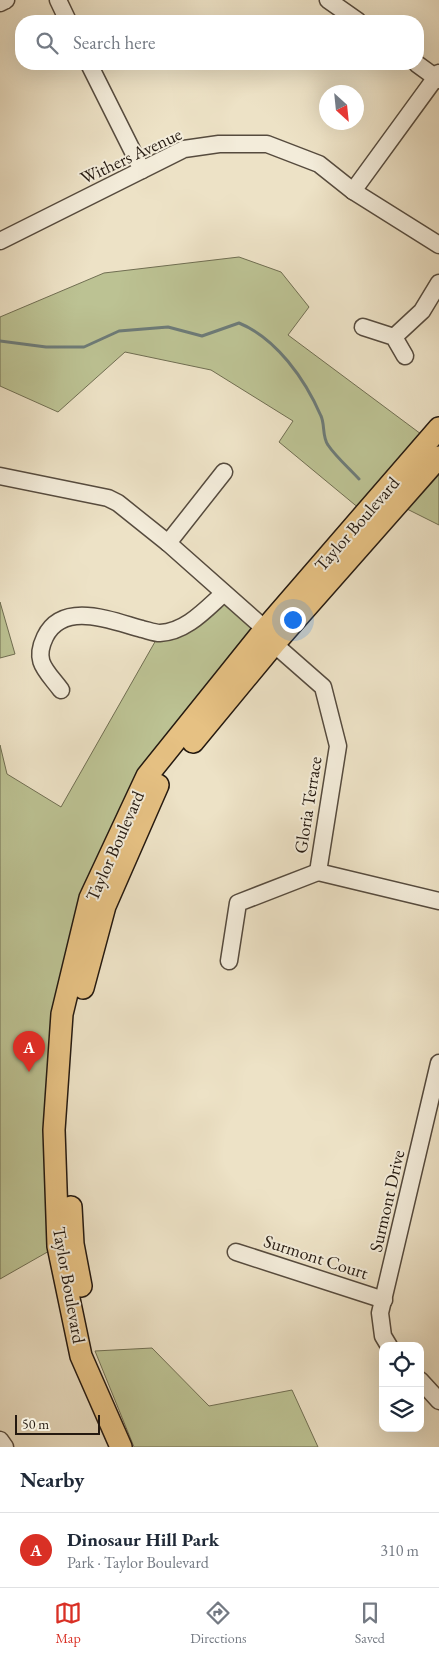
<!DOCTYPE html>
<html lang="en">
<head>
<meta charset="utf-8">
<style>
  :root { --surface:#fff; --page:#f2f2f3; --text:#1f2937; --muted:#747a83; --line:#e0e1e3; --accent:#d93025 }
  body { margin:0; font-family:"EB Garamond",serif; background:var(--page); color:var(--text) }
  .controls { position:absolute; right:15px; bottom:15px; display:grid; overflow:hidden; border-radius:10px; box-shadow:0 5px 20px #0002 }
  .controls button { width:45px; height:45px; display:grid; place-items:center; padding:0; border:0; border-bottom:1px solid var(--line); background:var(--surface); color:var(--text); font:25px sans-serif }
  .compass { position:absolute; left:319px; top:85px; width:45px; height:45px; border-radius:50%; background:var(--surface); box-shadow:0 5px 20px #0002; rotate:153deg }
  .scale { position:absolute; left:15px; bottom:12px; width:85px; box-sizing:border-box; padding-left:5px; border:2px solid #241910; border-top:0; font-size:14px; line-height:18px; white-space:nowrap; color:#241910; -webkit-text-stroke:4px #f3ecda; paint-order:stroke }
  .you { position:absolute; left:292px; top:619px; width:18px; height:18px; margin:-12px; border:4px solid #fff; border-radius:50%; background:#1a73e8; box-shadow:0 0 0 8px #1a73e833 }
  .badge { display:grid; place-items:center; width:32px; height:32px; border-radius:50%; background:var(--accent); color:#fff; font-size:16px; font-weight:700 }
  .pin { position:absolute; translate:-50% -41px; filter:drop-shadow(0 1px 2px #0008) }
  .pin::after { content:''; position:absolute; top:26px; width:18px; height:15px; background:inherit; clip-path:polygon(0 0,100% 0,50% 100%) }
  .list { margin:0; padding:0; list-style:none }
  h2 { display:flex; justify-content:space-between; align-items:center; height:65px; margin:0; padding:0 20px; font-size:21px }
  h2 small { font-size:16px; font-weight:400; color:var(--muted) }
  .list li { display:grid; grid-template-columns:32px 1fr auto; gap:15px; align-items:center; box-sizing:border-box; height:75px; padding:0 20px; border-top:1px solid var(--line) }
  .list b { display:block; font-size:19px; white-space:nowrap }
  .list p { margin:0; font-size:16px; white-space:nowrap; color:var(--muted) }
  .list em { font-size:16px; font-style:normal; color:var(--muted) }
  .icon { flex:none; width:28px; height:28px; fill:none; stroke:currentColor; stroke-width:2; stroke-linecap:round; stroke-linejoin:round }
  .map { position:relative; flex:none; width:439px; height:1447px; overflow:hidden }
  .search { position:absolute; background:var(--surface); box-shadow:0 5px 20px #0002; left:15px; right:15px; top:15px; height:55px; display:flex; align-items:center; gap:12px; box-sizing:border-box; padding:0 18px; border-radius:20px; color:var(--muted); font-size:19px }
  .sheet { height:140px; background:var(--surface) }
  nav { display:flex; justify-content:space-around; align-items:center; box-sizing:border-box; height:70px; border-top:1px solid var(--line); background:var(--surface); font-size:14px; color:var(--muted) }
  nav a { display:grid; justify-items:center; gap:2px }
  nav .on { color:var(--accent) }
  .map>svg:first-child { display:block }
</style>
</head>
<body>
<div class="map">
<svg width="439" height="1447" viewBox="0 0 439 1447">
  <rect width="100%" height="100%" fill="#ede2c6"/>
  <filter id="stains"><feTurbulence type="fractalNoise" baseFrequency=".004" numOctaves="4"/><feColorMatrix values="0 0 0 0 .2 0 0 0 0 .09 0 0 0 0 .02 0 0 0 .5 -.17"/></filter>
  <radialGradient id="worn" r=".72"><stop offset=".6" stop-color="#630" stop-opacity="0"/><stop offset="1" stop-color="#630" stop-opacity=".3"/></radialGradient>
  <!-- green -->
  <g fill="#bcc293" stroke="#706e52">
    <polygon points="239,257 281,272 309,307 288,335 429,440 366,514 279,442 293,421 211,370 125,352 58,412 0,386 0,317 104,273"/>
    <polygon points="439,457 439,525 397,504"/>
    <polygon points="224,593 265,629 147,776 62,1014 58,1246 0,1279 0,745 7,774 61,807 160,633"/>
    <polygon points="0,602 15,654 0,658"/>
    <polygon points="152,1348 209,1406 292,1390 318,1447 134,1447 95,1351"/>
  </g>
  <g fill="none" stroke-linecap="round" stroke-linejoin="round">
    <!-- stream -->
    <path stroke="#6d7b78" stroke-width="3" d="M 0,341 L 46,347 L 84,347 L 119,331 L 168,327 L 202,336 L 239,323 C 276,338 305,379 321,416 C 325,424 322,437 328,445 C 336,457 349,468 359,479"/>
    <defs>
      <g id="minor">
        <polyline points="58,0 68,21"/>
        <polyline points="328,0 358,21"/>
        <polyline points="0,3 6,0"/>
        <polyline points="89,64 142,170"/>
        <polyline points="417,64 439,80"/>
        <polyline points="353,191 439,73"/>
        <polyline points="0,241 184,149 219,144 267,144 319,164 353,191 439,245"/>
        <polyline points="363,327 394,337 405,356"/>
        <polyline points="394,337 422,311 439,283"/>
        <polyline points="0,476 108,498 118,503 168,543 265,629"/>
        <polyline points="168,543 224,472"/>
        <polyline points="274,644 323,687 338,746 318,872"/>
        <path d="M 61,690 C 46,670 33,662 45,637 C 63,600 112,621 142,629 C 147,630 154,633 160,633 C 186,632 206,609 224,593"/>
        <polyline points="318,872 439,901"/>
        <polyline points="229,961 238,903 318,872"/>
        <polyline points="236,1252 384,1300"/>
        <polyline points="389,1346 383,1336 380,1313 439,1063"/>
        <polyline points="420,1380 439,1401"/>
        <polyline points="0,1440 5,1447"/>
      </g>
      <g id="major">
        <polyline points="193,742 274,644 439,457"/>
        <polyline points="83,988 105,906 158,785"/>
        <polyline points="71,1207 73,1244 81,1286"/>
        <polyline points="121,1447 81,1356 58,1246 54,1130 62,1014 90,898 147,776 265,629 439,428"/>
      </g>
    </defs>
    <!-- minor casing -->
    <use href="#minor" stroke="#564b3e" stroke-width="19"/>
    <!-- major casing -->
    <use href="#major" stroke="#241910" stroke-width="24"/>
    <!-- minor -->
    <use href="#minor" stroke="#f3ecda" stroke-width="16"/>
    <!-- major -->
    <use href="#major" stroke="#e6c183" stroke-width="21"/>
  </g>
  <g text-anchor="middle" stroke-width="4" stroke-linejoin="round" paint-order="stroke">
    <!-- street labels -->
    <g font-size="18" fill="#241910" stroke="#f3ecda">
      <text transform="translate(131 156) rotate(-25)" y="6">Withers Avenue</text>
      <text transform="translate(357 524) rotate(-49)" y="6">Taylor Boulevard</text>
      <text transform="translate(308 805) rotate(-81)" y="6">Gloria Terrace</text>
      <text transform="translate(115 846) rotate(-66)" y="6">Taylor Boulevard</text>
      <text transform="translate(387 1201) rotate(-77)" y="6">Surmont Drive</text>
      <text transform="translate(316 1257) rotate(18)" y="6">Surmont Court</text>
      <text transform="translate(69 1285) rotate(80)" y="6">Taylor Boulevard</text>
    </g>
  </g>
  <rect width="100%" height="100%" filter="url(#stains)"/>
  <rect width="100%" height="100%" fill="url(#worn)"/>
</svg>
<div class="controls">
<button><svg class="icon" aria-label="locate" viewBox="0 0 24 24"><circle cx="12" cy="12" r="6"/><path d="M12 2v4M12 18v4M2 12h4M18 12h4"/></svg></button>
<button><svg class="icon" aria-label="layers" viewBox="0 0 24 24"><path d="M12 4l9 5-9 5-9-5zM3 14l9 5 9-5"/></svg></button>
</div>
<svg class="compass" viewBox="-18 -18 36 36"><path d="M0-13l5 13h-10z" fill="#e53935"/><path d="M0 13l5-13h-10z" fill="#747a83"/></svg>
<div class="scale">50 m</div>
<div class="you"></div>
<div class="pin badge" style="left:29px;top:1072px">A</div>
<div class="search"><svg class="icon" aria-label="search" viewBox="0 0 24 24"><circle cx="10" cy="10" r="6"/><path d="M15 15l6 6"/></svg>Search here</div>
</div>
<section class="sheet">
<h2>Nearby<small></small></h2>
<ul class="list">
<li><span class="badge">A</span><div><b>Dinosaur Hill Park</b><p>Park · Taylor Boulevard</p></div><em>310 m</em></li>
</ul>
</section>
<nav>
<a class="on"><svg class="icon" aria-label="map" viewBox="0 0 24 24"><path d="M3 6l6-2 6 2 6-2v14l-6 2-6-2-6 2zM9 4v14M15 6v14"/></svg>Map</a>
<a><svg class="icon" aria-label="directions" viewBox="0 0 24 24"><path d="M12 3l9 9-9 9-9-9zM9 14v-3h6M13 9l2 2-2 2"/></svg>Directions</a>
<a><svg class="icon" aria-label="saved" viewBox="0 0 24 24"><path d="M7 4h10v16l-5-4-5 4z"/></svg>Saved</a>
</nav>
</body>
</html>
